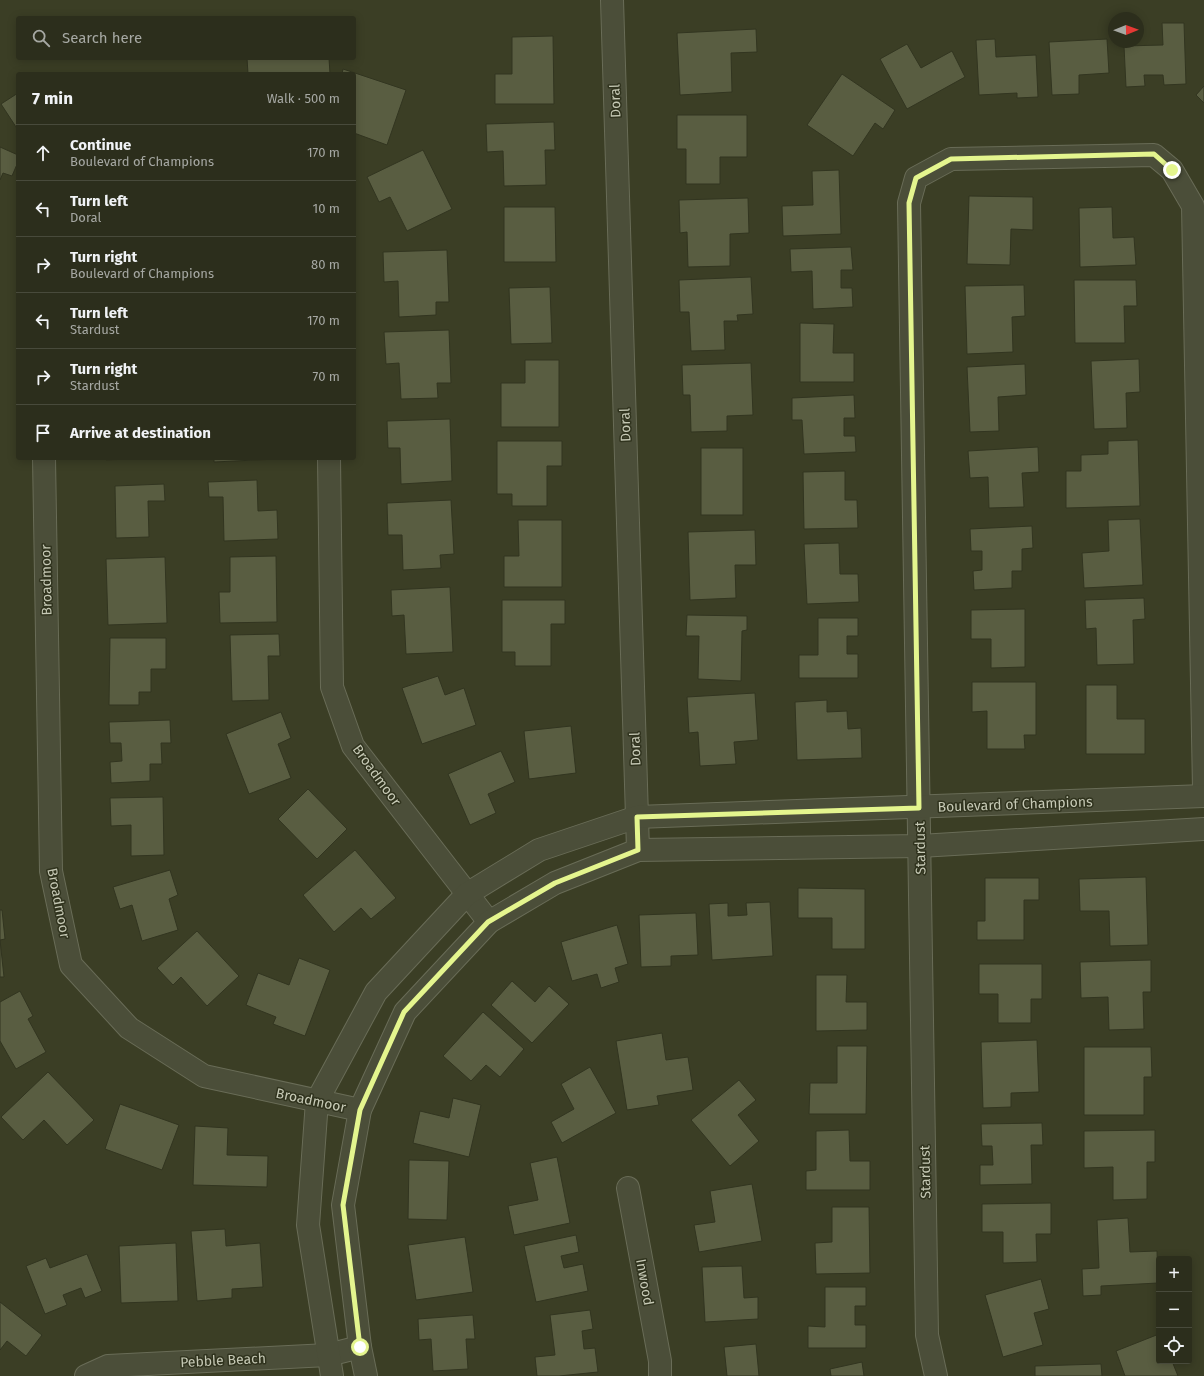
<!DOCTYPE html>
<html lang="en">
<head>
<meta charset="utf-8">
<style>
  :root { --surface:#2c2e1c; --page:#383a29; --text:#f1f3f6; --muted:#a6a8a3; --line:#484a3b }
  body { margin:0; font-family:"Fira Sans",sans-serif; background:var(--page); color:var(--text) }
  .controls { position:absolute; right:12px; bottom:12px; display:grid; overflow:hidden; border-radius:4px; box-shadow:0 2px 10px #0003 }
  .controls button { width:36px; height:36px; display:grid; place-items:center; padding:0; border:0; border-bottom:1px solid var(--line); background:var(--surface); color:var(--text); font:20px sans-serif }
  .compass { position:absolute; left:1108px; top:12px; width:36px; height:36px; border-radius:50%; background:var(--surface); box-shadow:0 2px 10px #0003; rotate:89deg }
  .stop { position:absolute; width:12px; height:12px; margin:-9px; border:3px solid #e4f58e; border-radius:50%; background:#fff }
  .stop.end { background:#e4f58e; border-color:#fff; box-shadow:0 1px 4px #0008 }
  .list { margin:0; padding:0; list-style:none }
  h2 { display:flex; justify-content:space-between; align-items:center; height:52px; margin:0; padding:0 16px; font-size:17px }
  h2 small { font-size:13px; font-weight:400; color:var(--muted) }
  .list li { display:grid; grid-template-columns:26px 1fr auto; gap:12px; align-items:center; box-sizing:border-box; height:56px; padding:0 16px; border-top:1px solid var(--line) }
  .list b { display:block; font-size:15px; white-space:nowrap }
  .list p { margin:0; font-size:13px; white-space:nowrap; color:var(--muted) }
  .list em { font-size:13px; font-style:normal; color:var(--muted) }
  .icon { flex:none; width:22px; height:22px; fill:none; stroke:currentColor; stroke-width:2; stroke-linecap:round; stroke-linejoin:round }
  .map { position:relative; flex:none; width:1204px; height:1376px; overflow:hidden }
  .search { position:absolute; background:var(--surface); box-shadow:0 2px 10px #0003; left:16px; top:16px; width:340px; height:44px; display:flex; align-items:center; gap:10px; box-sizing:border-box; padding:0 14px; border-radius:4px; color:var(--muted); font-size:15px }
  .panel { position:absolute; background:var(--surface); box-shadow:0 2px 10px #0003; left:16px; top:72px; width:340px; height:388px; border-radius:4px }
  .map>svg:first-child { display:block }
</style>
</head>
<body>
<div class="map">
<svg width="1204" height="1376" viewBox="0 0 1204 1376">
  <rect width="100%" height="100%" fill="#3b3e25"/>
  <!-- building -->
  <g fill="#595d41" stroke="#323520">
    <polygon points="1162,23 1184,23 1186,84 1164,85 1163,75 1144,75 1145,86 1126,87 1124,46 1163,45"/>
    <polygon points="756,29 757,52 731,53 732,92 680,95 677,33"/>
    <polygon points="553,36 554,104 495,104 495,74 512,74 512,37"/>
    <polygon points="995,39 996,57 1036,55 1038,97 1017,98 1017,93 979,95 976,40"/>
    <polygon points="1107,39 1109,73 1079,75 1079,94 1052,95 1049,42"/>
    <polygon points="907,44 921,68 952,51 965,77 907,109 880,59"/>
    <polygon points="247,58 329,58 330,74 248,74"/>
    <polygon points="343,69 406,90 387,145 354,133 354,74 342,74"/>
    <polygon points="842,74 895,110 883,129 875,123 853,156 807,125"/>
    <polygon points="1204,86 1204,103 1196,95"/>
    <polygon points="18,93 18,130 1,104"/>
    <polygon points="677,115 747,115 747,157 720,157 720,184 686,184 686,149 677,149"/>
    <polygon points="554,122 555,150 545,150 546,185 504,186 503,151 487,152 486,124"/>
    <polygon points="0,147 18,155 18,162 12,176 3,173 0,180"/>
    <polygon points="423,150 452,209 407,231 390,197 379,202 367,177"/>
    <polygon points="839,170 841,234 783,236 782,206 813,205 812,171"/>
    <polygon points="969,196 1033,197 1033,230 1011,229 1010,265 967,264"/>
    <polygon points="748,198 749,233 730,234 730,266 688,267 687,232 680,233 679,200"/>
    <polygon points="504,207 555,207 556,262 504,262"/>
    <polygon points="1112,207 1113,238 1134,237 1136,265 1080,267 1079,208"/>
    <polygon points="851,247 853,270 841,270 841,288 852,288 853,307 813,309 812,271 791,272 790,249"/>
    <polygon points="447,250 449,302 436,302 436,315 399,317 398,281 384,282 383,252"/>
    <polygon points="751,277 753,314 737,315 738,321 724,321 725,350 691,351 689,312 680,312 679,280"/>
    <polygon points="1074,280 1136,280 1137,306 1124,306 1125,343 1075,343"/>
    <polygon points="1024,285 1025,316 1012,317 1013,352 967,354 965,286"/>
    <polygon points="550,287 552,343 511,344 509,288"/>
    <polygon points="800,323 834,324 833,353 854,353 854,382 800,382"/>
    <polygon points="449,330 451,383 437,383 438,398 401,399 399,363 386,364 384,332"/>
    <polygon points="1139,359 1140,392 1126,393 1127,428 1094,429 1091,361"/>
    <polygon points="525,360 559,360 559,427 501,427 501,383 525,383"/>
    <polygon points="751,363 753,415 727,416 727,431 691,432 690,395 683,395 682,365"/>
    <polygon points="1025,364 1026,395 998,397 999,431 970,432 967,367"/>
    <polygon points="854,395 855,418 844,418 844,436 855,436 856,452 804,454 802,420 792,420 792,398"/>
    <polygon points="450,419 452,481 401,484 400,448 388,448 387,421"/>
    <polygon points="1138,440 1140,506 1066,508 1066,471 1081,471 1081,455 1108,454 1108,441"/>
    <polygon points="497,441 562,441 562,466 547,466 547,506 512,506 512,494 497,494"/>
    <polygon points="1038,447 1039,472 1022,473 1024,507 989,508 988,477 970,478 968,451"/>
    <rect x="701" y="448" width="42" height="67"/>
    <polygon points="106,458 149,458 106,460"/>
    <polygon points="214,458 276,458 276,459 214,462"/>
    <polygon points="845,471 845,500 857,500 858,528 804,529 803,472"/>
    <polygon points="257,480 258,511 277,510 278,539 224,541 223,497 209,497 208,482"/>
    <polygon points="164,484 165,501 148,501 149,537 116,538 115,486"/>
    <polygon points="451,500 454,554 440,555 441,568 403,570 402,535 388,535 387,503"/>
    <polygon points="1140,519 1143,585 1084,588 1082,553 1109,551 1108,520"/>
    <polygon points="518,520 562,520 562,587 504,587 504,556 519,556"/>
    <polygon points="1032,526 1033,548 1022,549 1022,571 1012,571 1012,588 974,590 973,571 982,570 982,551 971,551 970,529"/>
    <polygon points="755,530 756,565 735,565 736,598 690,600 688,532"/>
    <polygon points="839,543 840,574 858,574 859,602 807,604 804,544"/>
    <polygon points="276,556 277,622 220,623 219,592 230,592 230,557"/>
    <polygon points="165,557 167,623 108,625 106,559"/>
    <polygon points="450,587 453,652 406,654 404,615 392,616 391,590"/>
    <polygon points="1144,598 1145,619 1133,620 1134,664 1097,665 1096,628 1086,629 1085,600"/>
    <polygon points="502,600 565,600 565,624 551,624 551,666 515,666 515,652 502,652"/>
    <polygon points="1025,609 1025,667 991,668 991,639 971,639 971,610"/>
    <polygon points="687,615 747,616 747,630 742,631 741,681 698,679 699,636 686,636"/>
    <polygon points="818,618 858,618 858,636 847,636 847,654 858,654 858,678 799,678 799,655 818,655"/>
    <polygon points="279,634 280,656 268,656 269,700 232,701 230,635"/>
    <polygon points="110,638 166,638 166,669 151,669 151,692 139,692 139,705 109,705"/>
    <polygon points="438,676 445,695 464,688 476,725 422,744 402,688"/>
    <polygon points="972,682 1036,682 1036,735 1024,735 1025,749 987,749 987,711 972,712"/>
    <polygon points="1086,685 1117,685 1117,719 1145,719 1145,754 1086,754"/>
    <polygon points="755,693 758,740 734,742 736,764 700,766 698,732 689,733 687,697"/>
    <polygon points="827,700 827,712 847,711 848,729 861,728 862,758 797,760 795,702"/>
    <polygon points="281,712 291,738 278,744 291,778 249,794 226,734"/>
    <polygon points="170,720 171,743 161,743 162,764 150,764 150,781 111,783 110,762 122,761 121,743 110,743 109,722"/>
    <polygon points="571,726 576,773 529,779 524,731"/>
    <polygon points="501,751 515,782 488,794 496,813 470,825 448,774"/>
    <polygon points="308,789 347,829 317,859 278,819"/>
    <polygon points="163,797 164,855 131,856 131,825 111,826 110,798"/>
    <polygon points="355,850 396,898 371,919 361,908 334,932 303,895"/>
    <polygon points="170,870 178,895 169,899 178,930 142,941 132,905 120,909 113,887"/>
    <polygon points="1146,877 1148,945 1110,946 1109,911 1080,911 1079,879"/>
    <polygon points="985,878 1039,878 1039,900 1024,900 1024,940 977,940 977,921 985,921"/>
    <polygon points="798,888 865,889 865,949 832,949 832,918 798,918"/>
    <polygon points="770,902 773,956 712,960 709,904 728,903 728,916 747,915 746,903"/>
    <polygon points="0,910 2,910 5,939 0,940 4,977 0,977"/>
    <polygon points="696,913 698,955 671,956 671,966 641,967 639,915"/>
    <polygon points="617,925 628,964 615,968 619,982 601,988 597,974 572,981 561,942"/>
    <polygon points="197,931 239,976 207,1006 181,977 173,985 157,968"/>
    <polygon points="299,958 330,970 305,1036 273,1024 276,1017 246,1005 258,973 289,985"/>
    <polygon points="1151,960 1151,992 1143,992 1144,1029 1109,1030 1108,997 1081,998 1080,962"/>
    <polygon points="979,964 1042,964 1042,999 1031,999 1031,1023 998,1023 998,994 979,994"/>
    <polygon points="816,975 847,975 846,1002 867,1002 867,1030 816,1031"/>
    <polygon points="512,981 535,1002 549,986 569,1004 532,1043 491,1005"/>
    <polygon points="20,991 33,1016 28,1019 46,1052 16,1069 0,1041 0,1002"/>
    <polygon points="483,1012 524,1049 500,1077 486,1065 471,1081 443,1056"/>
    <polygon points="662,1033 666,1060 688,1057 693,1090 657,1096 659,1105 627,1110 616,1041"/>
    <polygon points="1037,1040 1039,1092 1011,1093 1011,1107 983,1108 981,1042"/>
    <polygon points="837,1046 867,1046 866,1114 809,1114 810,1083 837,1083"/>
    <polygon points="1084,1047 1151,1047 1152,1077 1144,1077 1144,1115 1084,1115"/>
    <polygon points="590,1067 616,1113 562,1143 551,1122 574,1109 561,1084"/>
    <polygon points="48,1072 94,1120 67,1145 44,1120 23,1140 1,1117"/>
    <polygon points="739,1080 756,1100 738,1115 759,1141 730,1166 691,1120"/>
    <polygon points="453,1098 481,1105 469,1157 413,1143 420,1111 449,1118"/>
    <polygon points="120,1104 179,1125 162,1170 105,1149"/>
    <polygon points="1042,1123 1043,1145 1031,1145 1032,1184 980,1185 980,1165 993,1165 992,1146 982,1146 981,1124"/>
    <polygon points="195,1126 228,1128 227,1155 268,1156 267,1187 193,1185"/>
    <polygon points="849,1130 850,1161 870,1161 870,1190 806,1190 806,1171 816,1170 816,1131"/>
    <polygon points="1155,1130 1155,1162 1147,1162 1147,1199 1113,1200 1113,1167 1084,1168 1084,1131"/>
    <polygon points="557,1157 570,1223 514,1235 508,1206 538,1200 530,1163"/>
    <polygon points="409,1160 449,1161 447,1220 408,1219"/>
    <polygon points="752,1184 762,1241 699,1252 694,1225 715,1222 710,1191"/>
    <polygon points="1051,1203 1051,1234 1036,1234 1037,1262 1003,1263 1003,1232 982,1232 982,1204"/>
    <polygon points="832,1207 869,1207 870,1273 816,1274 815,1243 832,1242"/>
    <polygon points="1128,1218 1130,1252 1157,1251 1158,1283 1101,1286 1101,1295 1083,1296 1082,1269 1099,1268 1097,1220"/>
    <polygon points="225,1229 226,1246 260,1243 263,1287 232,1289 232,1298 197,1301 191,1231"/>
    <polygon points="576,1235 579,1252 561,1256 564,1268 583,1264 588,1291 536,1302 524,1246"/>
    <polygon points="465,1237 473,1292 416,1300 408,1245"/>
    <polygon points="176,1243 178,1301 121,1303 119,1246"/>
    <polygon points="87,1254 102,1291 85,1298 81,1288 63,1295 67,1305 45,1314 26,1266 46,1258 50,1268"/>
    <polygon points="742,1266 744,1298 758,1297 758,1319 705,1322 702,1267"/>
    <polygon points="1041,1279 1049,1309 1034,1313 1043,1345 1003,1357 985,1295"/>
    <polygon points="825,1287 866,1287 866,1306 855,1306 855,1325 866,1325 866,1348 808,1348 808,1326 825,1327"/>
    <polygon points="0,1302 42,1335 26,1356 7,1341 0,1350"/>
    <polygon points="590,1310 593,1329 582,1331 584,1349 595,1348 598,1372 559,1376 537,1376 535,1357 555,1355 550,1315"/>
    <polygon points="473,1315 475,1339 466,1339 468,1369 433,1371 431,1339 419,1340 418,1319"/>
    <polygon points="1159,1334 1159,1361 1172,1361 1178,1376 1125,1376 1116,1351"/>
    <polygon points="756,1344 759,1376 727,1376 724,1347"/>
    <polygon points="862,1362 864,1376 831,1376 830,1369"/>
    <polygon points="1101,1364 1102,1376 1035,1376 1035,1366"/>
  </g>
  <g fill="none" stroke-linecap="round" stroke-linejoin="round">
    <defs>
      <g id="minor">
        <polyline points="612,0 638,850"/>
        <polyline points="44,458 51,871 71,965 129,1028 204,1076 360,1110"/>
        <polyline points="329,458 332,687 353,746 489,922"/>
        <polyline points="628,1188 660,1361 660,1376"/>
        <polyline points="86,1376 108,1366 328,1355 360,1347"/>
        <polyline points="936,1376 927,1335 909,203 916,178 951,159 1154,155 1172,170 1193,206 1204,789"/>
      </g>
      <g id="tertiary">
        <polyline points="332,1376 308,1225 317,1101 376,992 467,894 539,850 637,817 1204,796"/>
        <polyline points="366,1376 360,1347 343,1205 360,1110 405,1012 489,922 555,883 638,850 920,846 1204,829"/>
      </g>
    </defs>
    <!-- minor casing -->
    <use href="#minor" stroke="#696c57" stroke-width="24"/>
    <!-- tertiary casing -->
    <use href="#tertiary" stroke="#696c57" stroke-width="24"/>
    <!-- minor -->
    <use href="#minor" stroke="#4b4e39" stroke-width="22"/>
    <!-- tertiary -->
    <use href="#tertiary" stroke="#4b4e39" stroke-width="22"/>
  </g>
  <g fill="none" stroke-linecap="round" stroke-linejoin="round">
    <!-- route -->
    <polyline stroke="#e4f58e" stroke-width="5" points="360,1347 343,1205 360,1110 404,1012 488,922 555,883 638,850 637,817 919,808 909,203 916,178 951,159 1154,154 1172,170"/>
  </g>
  <g text-anchor="middle" stroke-width="3" stroke-linejoin="round" paint-order="stroke">
    <!-- street labels -->
    <g font-size="14" fill="#c6c9b5" stroke="#30331e">
      <text transform="translate(615 101) rotate(-92)" y="5">Doral</text>
      <text transform="translate(625 425) rotate(-92)" y="5">Doral</text>
      <text transform="translate(46 580) rotate(-91)" y="5">Broadmoor</text>
      <text transform="translate(635 749) rotate(-92)" y="5">Doral</text>
      <text transform="translate(377 775) rotate(54)" y="5">Broadmoor</text>
      <text transform="translate(1015 804) rotate(-2)" y="5">Boulevard of Champions</text>
      <text transform="translate(920 848) rotate(-91)" y="5">Stardust</text>
      <text transform="translate(59 903) rotate(79)" y="5">Broadmoor</text>
      <text transform="translate(311 1100) rotate(12)" y="5">Broadmoor</text>
      <text transform="translate(925 1172) rotate(-91)" y="5">Stardust</text>
      <text transform="translate(645 1282) rotate(80)" y="5">Inwood</text>
      <text transform="translate(223 1360) rotate(-3)" y="5">Pebble Beach</text>
    </g>
  </g>
</svg>
<div class="controls">
<button>+</button>
<button>−</button>
<button><svg class="icon" aria-label="locate" viewBox="0 0 24 24"><circle cx="12" cy="12" r="6"/><path d="M12 2v4M12 18v4M2 12h4M18 12h4"/></svg></button>
</div>
<svg class="compass" viewBox="-18 -18 36 36"><path d="M0-13l5 13h-10z" fill="#e53935"/><path d="M0 13l5-13h-10z" fill="#a6a8a3"/></svg>
<div class="stop" style="left:360px;top:1347px"></div>
<div class="stop end" style="left:1172px;top:170px"></div>
<div class="search"><svg class="icon" aria-label="search" viewBox="0 0 24 24"><circle cx="10" cy="10" r="6"/><path d="M15 15l6 6"/></svg>Search here</div>
<section class="panel">
<h2>7 min<small>Walk · 500 m</small></h2>
<ul class="list">
<li><svg class="icon" aria-label="ahead" viewBox="0 0 24 24"><path d="M12 20V5M6 11l6-6 6 6"/></svg><div><b>Continue</b><p>Boulevard of Champions</p></div><em>170 m</em></li>
<li><svg class="icon" aria-label="left" viewBox="0 0 24 24"><path d="M17 20v-9H6M10 6l-5 5 5 5"/></svg><div><b>Turn left</b><p>Doral</p></div><em>10 m</em></li>
<li><svg class="icon" aria-label="right" viewBox="0 0 24 24"><path d="M7 20v-9h11M14 6l5 5-5 5"/></svg><div><b>Turn right</b><p>Boulevard of Champions</p></div><em>80 m</em></li>
<li><svg class="icon" aria-label="left" viewBox="0 0 24 24"><path d="M17 20v-9H6M10 6l-5 5 5 5"/></svg><div><b>Turn left</b><p>Stardust</p></div><em>170 m</em></li>
<li><svg class="icon" aria-label="right" viewBox="0 0 24 24"><path d="M7 20v-9h11M14 6l5 5-5 5"/></svg><div><b>Turn right</b><p>Stardust</p></div><em>70 m</em></li>
<li><svg class="icon" aria-label="arrive" viewBox="0 0 24 24"><path d="M6 21V4h12l-3 4 3 4H6"/></svg><div><b>Arrive at destination</b></div></li>
</ul>
</section>
</div>
</body>
</html>
